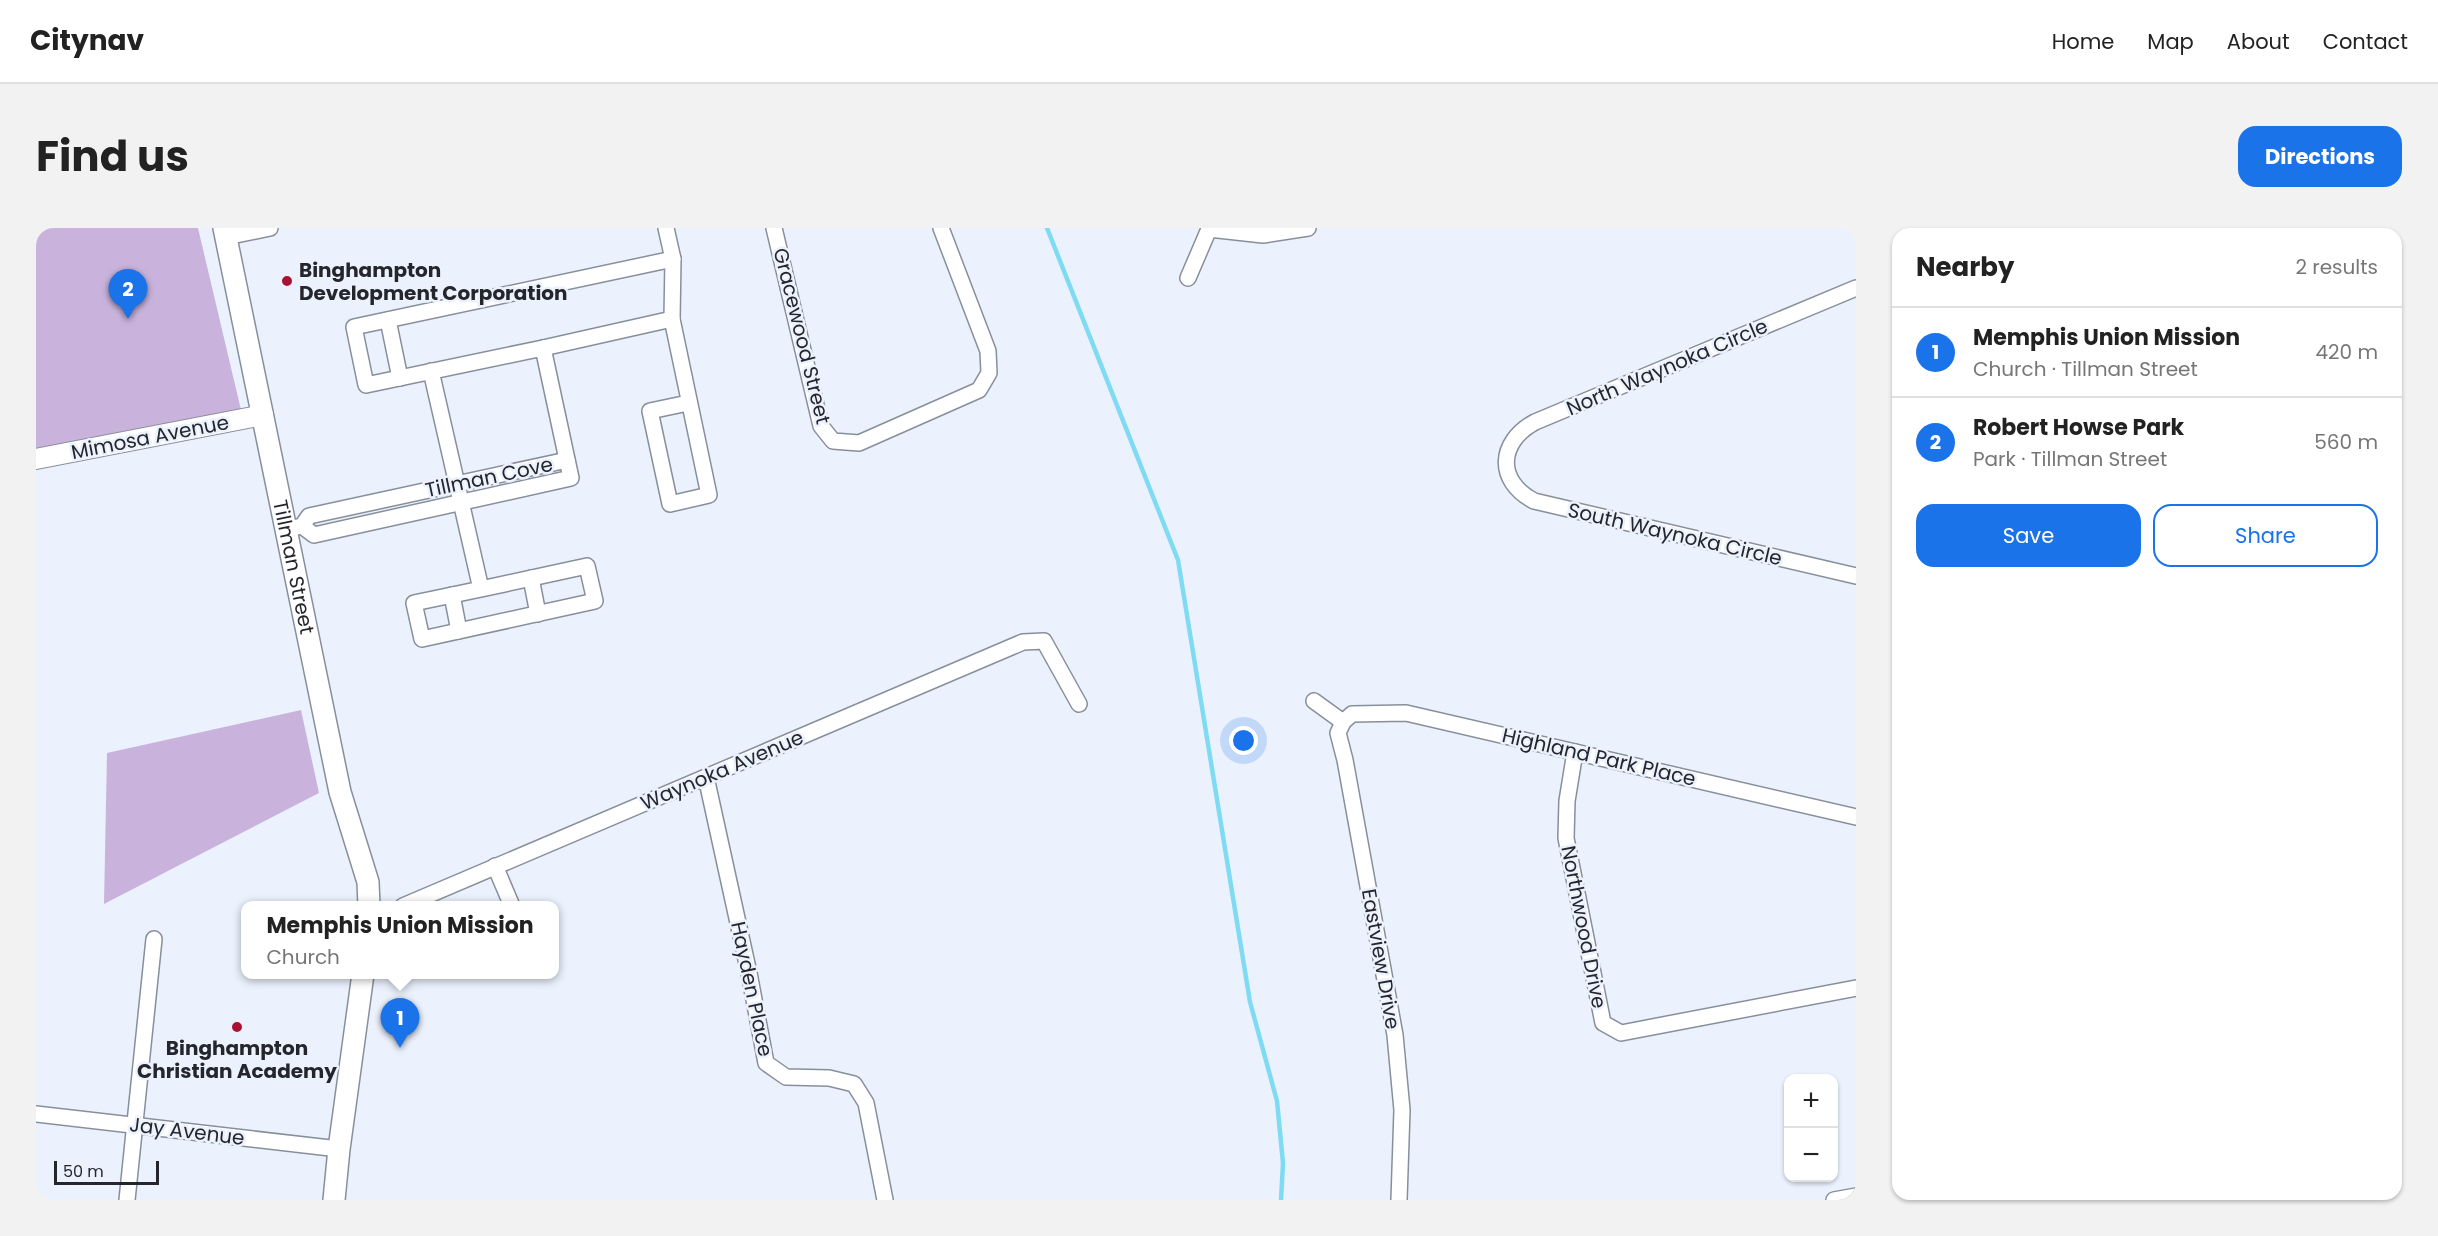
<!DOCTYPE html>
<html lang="en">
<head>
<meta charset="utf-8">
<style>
  :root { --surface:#fff; --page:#f2f2f2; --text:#222; --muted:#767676; --line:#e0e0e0; --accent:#1a73e8 }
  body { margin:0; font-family:Poppins,sans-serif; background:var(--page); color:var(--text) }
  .controls { position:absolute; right:18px; bottom:18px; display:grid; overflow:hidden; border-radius:12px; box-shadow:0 2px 4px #0004 }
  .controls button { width:54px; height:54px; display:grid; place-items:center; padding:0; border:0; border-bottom:2px solid var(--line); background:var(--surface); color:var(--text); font:30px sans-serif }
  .scale { position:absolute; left:18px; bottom:15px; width:105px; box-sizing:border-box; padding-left:6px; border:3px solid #24262c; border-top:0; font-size:16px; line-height:21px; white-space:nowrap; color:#24262c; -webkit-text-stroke:4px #ebf2fd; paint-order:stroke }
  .you { position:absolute; left:1208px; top:513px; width:21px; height:21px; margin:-15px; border:4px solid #fff; border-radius:50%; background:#1a73e8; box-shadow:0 0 0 9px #1a73e833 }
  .badge { display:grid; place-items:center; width:39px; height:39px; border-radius:50%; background:var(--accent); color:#fff; font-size:20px; font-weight:700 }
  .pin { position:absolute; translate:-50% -50px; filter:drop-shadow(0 2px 3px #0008) }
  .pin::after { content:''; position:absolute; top:32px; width:21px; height:18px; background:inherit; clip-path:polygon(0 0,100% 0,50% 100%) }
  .popup { position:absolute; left:205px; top:673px; width:318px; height:78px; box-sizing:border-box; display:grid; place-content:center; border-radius:12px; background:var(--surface); filter:drop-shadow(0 2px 4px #0005); font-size:20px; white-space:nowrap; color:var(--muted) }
  .popup b { font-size:22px; color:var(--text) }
  .popup::after { content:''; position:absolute; left:50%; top:100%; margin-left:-12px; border:12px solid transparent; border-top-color:var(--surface) }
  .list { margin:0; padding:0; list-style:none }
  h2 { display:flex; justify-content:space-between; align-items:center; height:78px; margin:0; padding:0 24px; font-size:26px }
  h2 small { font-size:20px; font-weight:400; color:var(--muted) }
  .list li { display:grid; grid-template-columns:39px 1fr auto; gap:18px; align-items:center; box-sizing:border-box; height:90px; padding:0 24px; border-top:2px solid var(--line) }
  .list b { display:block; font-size:22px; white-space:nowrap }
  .list p { margin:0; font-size:20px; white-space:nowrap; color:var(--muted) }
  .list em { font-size:20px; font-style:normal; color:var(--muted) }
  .actions { display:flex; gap:12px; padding:18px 24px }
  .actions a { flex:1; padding:14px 0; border:2px solid var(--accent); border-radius:18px; text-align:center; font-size:21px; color:var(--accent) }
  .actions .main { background:var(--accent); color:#fff }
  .map { position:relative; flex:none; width:1820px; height:972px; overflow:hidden; border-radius:18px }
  header { display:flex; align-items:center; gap:36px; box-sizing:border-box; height:84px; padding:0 30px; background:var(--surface); border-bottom:2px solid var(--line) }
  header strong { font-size:28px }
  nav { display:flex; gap:33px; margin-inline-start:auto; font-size:21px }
  .intro { display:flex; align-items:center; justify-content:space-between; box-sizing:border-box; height:144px; padding:0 36px }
  h1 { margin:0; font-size:42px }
  .button { padding:15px 27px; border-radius:18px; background:var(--accent); color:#fff; font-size:21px; font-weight:700 }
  main { display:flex; gap:36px; padding:0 36px }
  aside { flex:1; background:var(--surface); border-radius:18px; box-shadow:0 2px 4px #0004 }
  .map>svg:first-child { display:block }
</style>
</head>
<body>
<header>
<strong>Citynav</strong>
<nav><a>Home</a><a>Map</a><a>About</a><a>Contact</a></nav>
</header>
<div class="intro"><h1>Find us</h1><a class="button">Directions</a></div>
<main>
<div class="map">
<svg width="1820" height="972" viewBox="0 0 1820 972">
  <rect width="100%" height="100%" fill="#ebf2fd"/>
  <!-- green -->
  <g fill="#c9b3dd">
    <polygon points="0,0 162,0 205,182 0,221"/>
    <polygon points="265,482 283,565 68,676 71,525"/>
  </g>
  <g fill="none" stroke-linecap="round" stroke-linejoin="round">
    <!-- stream -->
    <polyline stroke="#7edbf3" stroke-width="4.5" points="1011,0 1142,332 1214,774 1241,873 1247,935 1245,972"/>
    <defs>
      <g id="minor">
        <polyline points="630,0 637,31"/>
        <polyline points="738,0 785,198 797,213 823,215 943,162 953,145 952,123 905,0"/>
        <polyline points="1173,1 1227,7 1272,0"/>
        <polyline points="190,9 234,0"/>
        <polyline points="1152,50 1173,1"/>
        <path d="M 1820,60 L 1499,194 C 1462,214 1460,253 1498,273 L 1820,348"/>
        <polyline points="352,92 364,150"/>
        <polyline points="507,120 636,91"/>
        <polyline points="395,143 445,361 378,375 386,411 559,373 551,338 445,361"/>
        <polyline points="266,298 278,307 535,250 507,120 330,157 318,99 637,31 636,91 673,267 634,276 614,183 652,175"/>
        <polyline points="256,300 266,298 273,288 531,232"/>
        <polyline points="495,350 502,386"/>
        <polyline points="416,367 423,403"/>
        <polyline points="1278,473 1307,494"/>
        <polyline points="1539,524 1531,573 1530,610 1567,795 1585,805 1820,760"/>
        <polyline points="670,549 713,745 730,835 750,849 793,850 818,856 830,875 849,972"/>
        <polyline points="459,638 476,678"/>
        <polyline points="367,678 987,414 1008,413 1043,476"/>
        <polyline points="0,886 303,921"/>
        <polyline points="91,972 118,711"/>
        <polyline points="1363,972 1366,882 1359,807 1309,532 1302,505 1307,494 1316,486 1370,485 1820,589"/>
        <polyline points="1798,972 1820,968"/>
      </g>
      <polyline id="tertiary" points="0,231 227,187"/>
      <g id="secondary">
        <path id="s1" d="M 188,0 L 304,564 L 332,654 L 333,678"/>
        <polyline points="298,972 303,921 327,746"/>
      </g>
    </defs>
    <!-- minor casing -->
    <use href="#minor" stroke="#888f9c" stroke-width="18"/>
    <!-- tertiary casing -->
    <use href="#tertiary" stroke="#888f9c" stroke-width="22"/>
    <!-- secondary casing -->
    <use href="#secondary" stroke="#888f9c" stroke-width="24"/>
    <!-- minor -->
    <use href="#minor" stroke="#fff" stroke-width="15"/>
    <!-- tertiary -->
    <use href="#tertiary" stroke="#fff" stroke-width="20"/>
    <!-- secondary -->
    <use href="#secondary" stroke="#fff" stroke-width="21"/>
  </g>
  <!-- markers -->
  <g fill="#a91232" stroke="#ebf2fd" stroke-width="2">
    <circle cx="251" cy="53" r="6"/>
    <circle cx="201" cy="799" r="6"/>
  </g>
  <g text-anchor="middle" stroke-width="5" stroke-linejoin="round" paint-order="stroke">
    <!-- poi labels -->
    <g font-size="20" font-weight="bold" fill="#24262c" stroke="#ebf2fd" text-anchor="start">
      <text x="263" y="49">Binghampton<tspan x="263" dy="23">Development Corporation</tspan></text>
      <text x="201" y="827" text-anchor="middle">Binghampton<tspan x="201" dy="23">Christian Academy</tspan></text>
    </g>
    <!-- street labels -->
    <g font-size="20" fill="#24262c" stroke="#ebf2fd">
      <text transform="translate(766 108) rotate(76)" y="7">Gracewood Street</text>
      <text transform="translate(1631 139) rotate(-23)" y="7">North Waynoka Circle</text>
      <text transform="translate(114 209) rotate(-11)" y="7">Mimosa Avenue</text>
      <text transform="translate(453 249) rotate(-12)" y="7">Tillman Cove</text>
      <text transform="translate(1639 306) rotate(13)" y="7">South Waynoka Circle</text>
      <text dy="7" stroke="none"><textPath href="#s1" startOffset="346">Tillman Street</textPath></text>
      <text transform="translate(1563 529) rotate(13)" y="7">Highland Park Place</text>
      <text transform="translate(686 542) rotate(-23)" y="7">Waynoka Avenue</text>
      <text transform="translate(1548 699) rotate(79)" y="7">Northwood Drive</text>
      <text transform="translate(1345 731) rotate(80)" y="7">Eastview Drive</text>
      <text transform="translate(716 761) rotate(78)" y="7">Hayden Place</text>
      <text transform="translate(151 903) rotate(7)" y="7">Jay Avenue</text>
    </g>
  </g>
</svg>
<div class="controls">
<button>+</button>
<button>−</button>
</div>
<div class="scale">50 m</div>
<div class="you"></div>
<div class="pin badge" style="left:364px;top:820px">1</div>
<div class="popup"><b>Memphis Union Mission</b>Church</div>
<div class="pin badge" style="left:92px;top:91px">2</div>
</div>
<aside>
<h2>Nearby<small>2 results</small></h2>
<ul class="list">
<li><span class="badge">1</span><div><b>Memphis Union Mission</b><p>Church · Tillman Street</p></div><em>420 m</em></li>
<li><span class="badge">2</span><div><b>Robert Howse Park</b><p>Park · Tillman Street</p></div><em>560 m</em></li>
</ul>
<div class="actions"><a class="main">Save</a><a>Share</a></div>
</aside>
</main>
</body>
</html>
